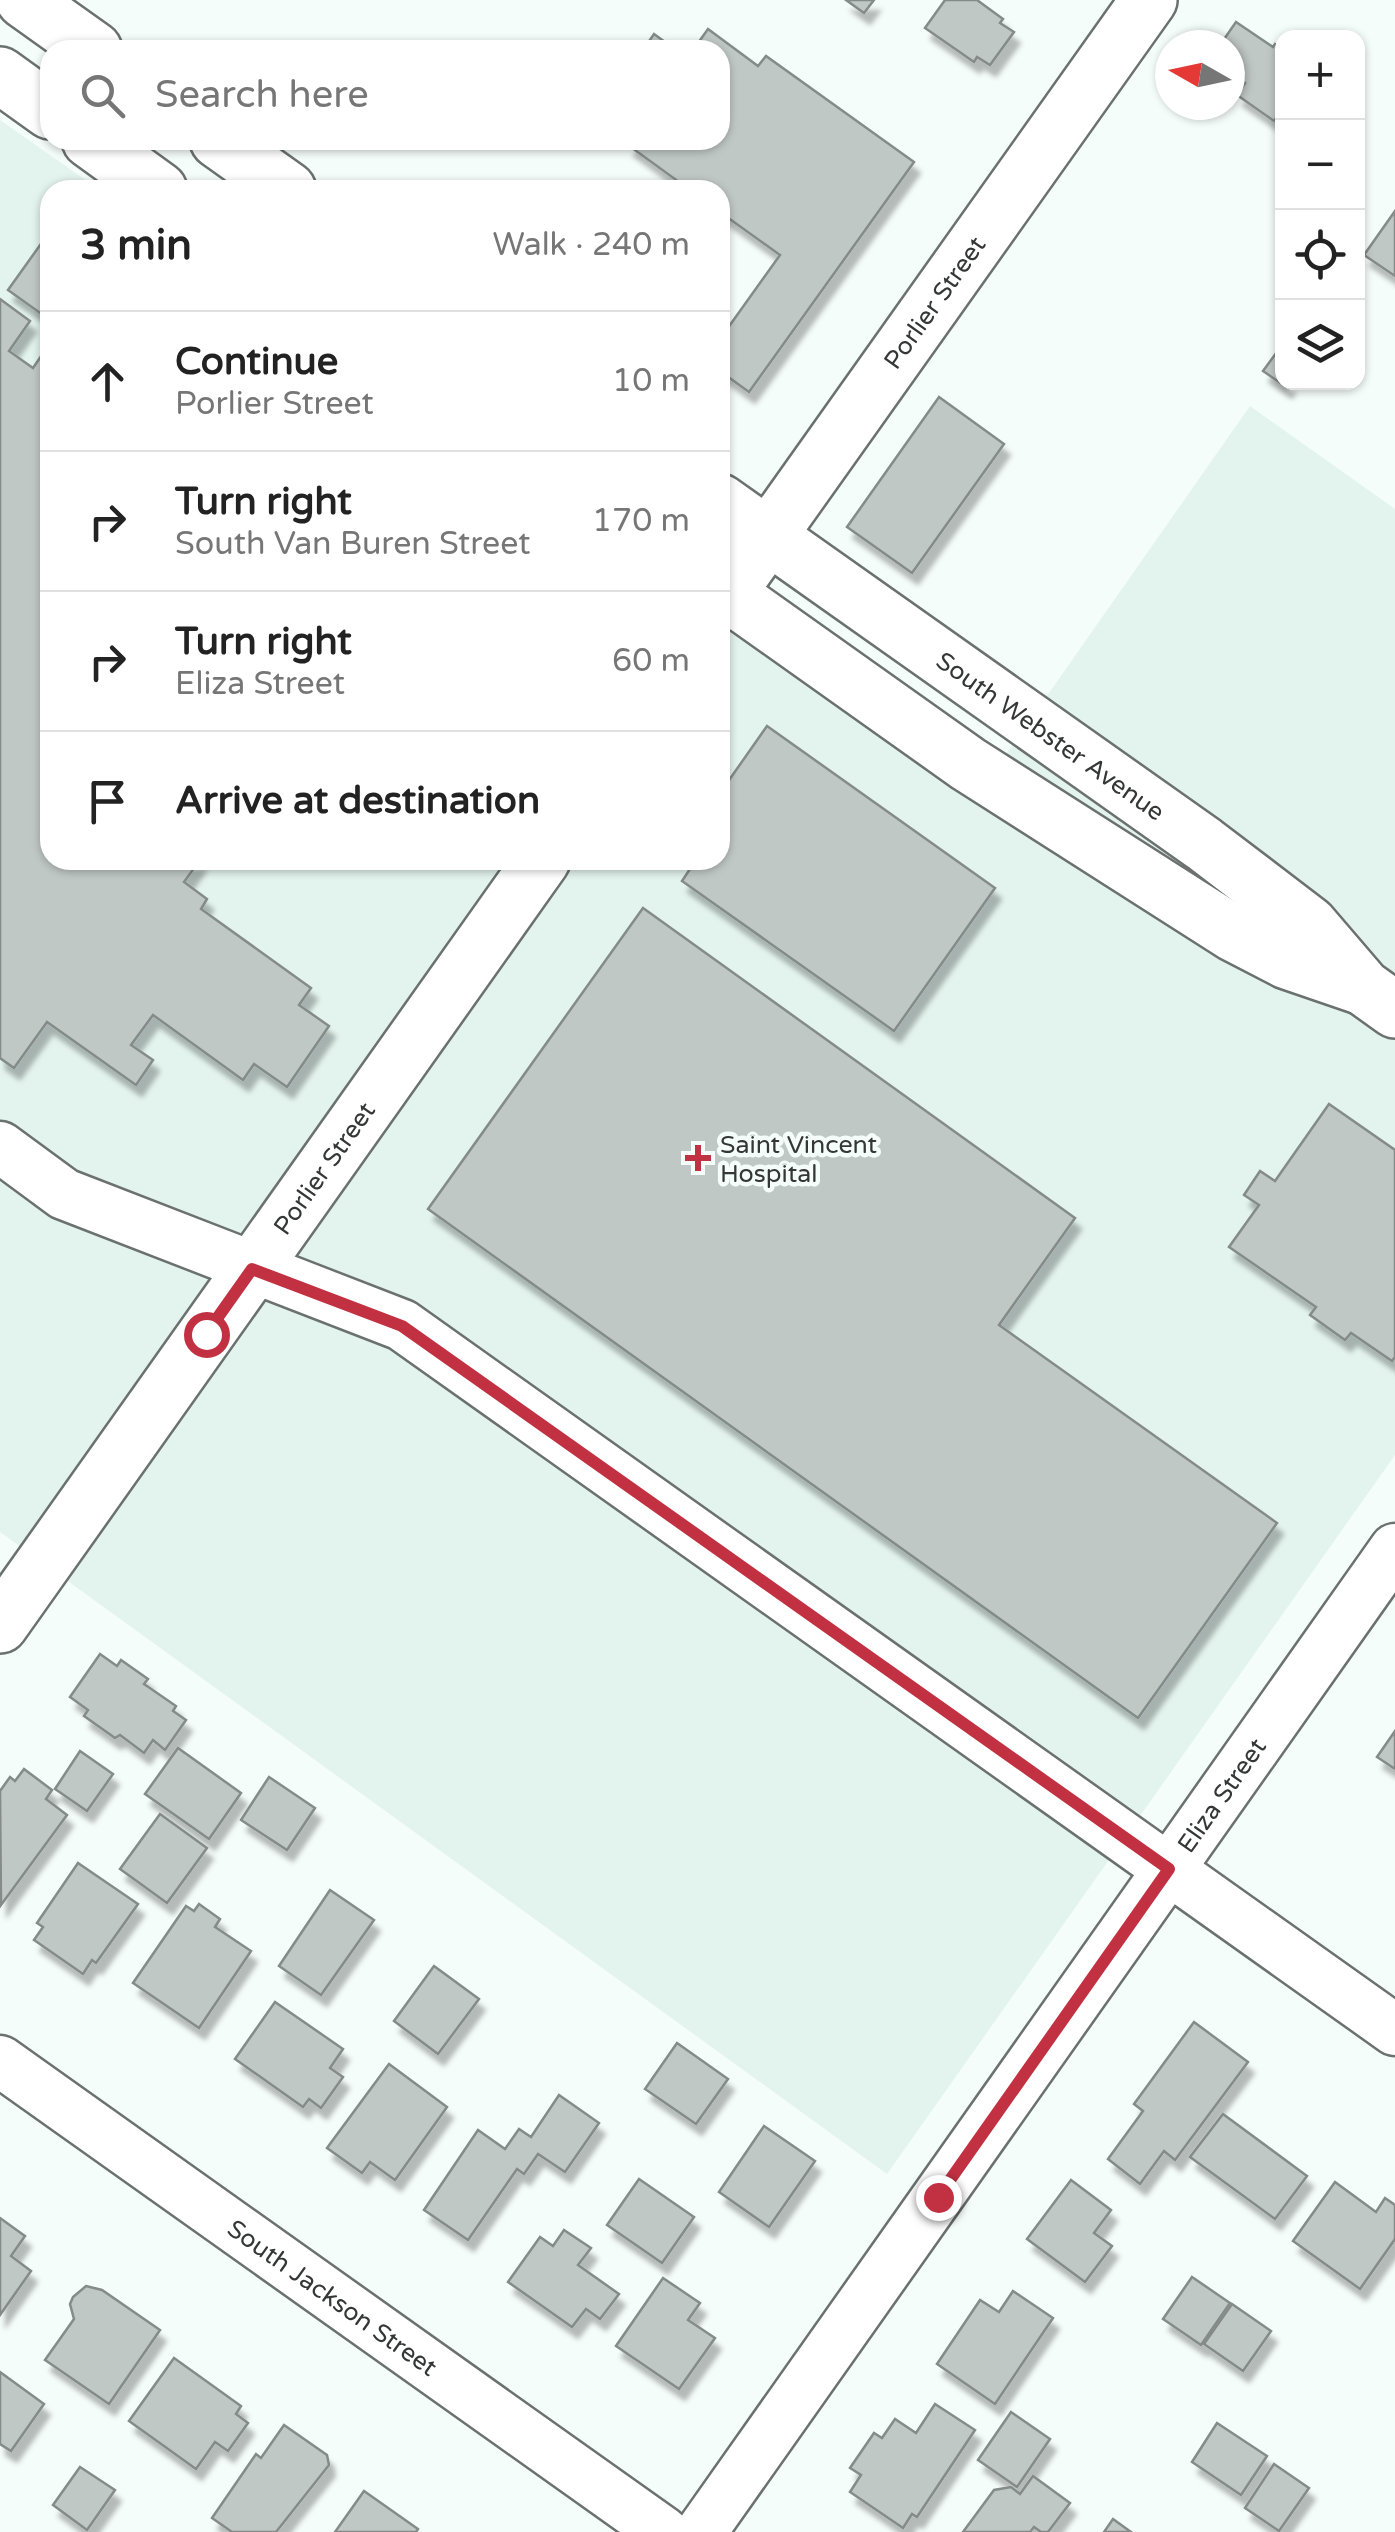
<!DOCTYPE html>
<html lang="en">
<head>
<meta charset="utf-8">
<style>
  :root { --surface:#fff; --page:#f6f6f6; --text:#222; --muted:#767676; --line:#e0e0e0 }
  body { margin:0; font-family:"Varela Round",sans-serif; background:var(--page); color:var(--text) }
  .controls { position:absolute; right:30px; top:30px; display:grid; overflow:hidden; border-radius:20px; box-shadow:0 2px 8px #0004 }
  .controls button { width:90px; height:90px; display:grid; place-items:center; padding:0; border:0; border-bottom:2px solid var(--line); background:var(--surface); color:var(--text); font:50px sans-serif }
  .compass { position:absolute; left:1155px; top:30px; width:90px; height:90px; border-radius:50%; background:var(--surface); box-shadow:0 2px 8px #0004; rotate:279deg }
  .stop { position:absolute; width:30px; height:30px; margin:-22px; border:8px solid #c23142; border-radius:50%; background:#fff }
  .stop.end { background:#c23142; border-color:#fff; box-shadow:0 2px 10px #0008 }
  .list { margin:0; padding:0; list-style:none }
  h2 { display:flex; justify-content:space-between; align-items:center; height:130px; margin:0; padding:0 40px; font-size:42px }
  h2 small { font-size:32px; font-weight:400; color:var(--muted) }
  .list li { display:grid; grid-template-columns:65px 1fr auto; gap:30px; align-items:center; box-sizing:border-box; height:140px; padding:0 40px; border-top:2px solid var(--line) }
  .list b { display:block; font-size:38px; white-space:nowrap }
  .list p { margin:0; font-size:32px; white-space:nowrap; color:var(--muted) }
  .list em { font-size:32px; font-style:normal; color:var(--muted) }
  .icon { flex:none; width:55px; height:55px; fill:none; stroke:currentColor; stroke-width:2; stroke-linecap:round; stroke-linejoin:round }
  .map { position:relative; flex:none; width:1395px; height:2532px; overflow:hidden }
  .search { position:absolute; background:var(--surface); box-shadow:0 2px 8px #0004; left:40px; top:40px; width:690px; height:110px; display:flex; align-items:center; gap:25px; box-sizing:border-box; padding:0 35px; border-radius:30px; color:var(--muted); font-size:38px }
  .panel { position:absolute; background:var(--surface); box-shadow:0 2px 8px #0004; left:40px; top:180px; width:690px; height:690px; border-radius:30px }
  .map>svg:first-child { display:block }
</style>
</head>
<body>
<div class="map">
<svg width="1395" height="2532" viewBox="0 0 1395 2532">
  <defs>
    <filter id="shadow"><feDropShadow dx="6" dy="11" stdDeviation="2.5" flood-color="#0004"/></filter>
  </defs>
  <rect width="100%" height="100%" fill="#f5fdfa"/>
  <!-- built -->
  <polygon fill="#e3f3ee" points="0,120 100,190 50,190 50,860 720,860 720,623 974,800 1250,406 1395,509 1395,1455 887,2174 0,1532"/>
  <!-- building -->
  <g fill="#c0c8c5" stroke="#848b88" stroke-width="2.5" filter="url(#shadow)">
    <polygon points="846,0 874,0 864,13"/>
    <polygon points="945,0 977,0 1003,19 1000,23 1014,32 990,65 977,57 974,62 925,28"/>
    <polygon points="1236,22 1273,47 1275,44 1282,49 1282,118 1278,115 1274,121 1237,95 1245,83 1230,73 1230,45 1220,45"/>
    <polygon points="708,29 758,66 766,56 914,162 749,392 720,371 720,339 780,255 720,212 720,190 690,190 628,145 632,140 720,140 720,50 693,50"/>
    <polygon points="654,34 676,50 643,50"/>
    <polygon points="1395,211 1395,276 1364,255"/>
    <polygon points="48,234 50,236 50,320 8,290"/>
    <polygon points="0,299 30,321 9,351 33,368 50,343 50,860 200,860 184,882 207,899 201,909 311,988 299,1005 329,1026 287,1087 254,1064 243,1080 153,1015 131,1045 153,1060 136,1085 47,1022 14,1068 0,1058"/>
    <polygon points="1282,345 1282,382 1289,382 1286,387 1263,371"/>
    <polygon points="939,397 1004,444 912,573 847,527"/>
    <polygon points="767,726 995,888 894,1031 682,881 696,860 720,860 720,793"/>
    <polygon points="643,908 1075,1218 999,1325 1277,1523 1138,1718 428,1209"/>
    <polygon points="1329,1104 1395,1150 1395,1357 1392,1361 1351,1333 1345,1340 1310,1315 1316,1307 1229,1247 1259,1205 1244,1195 1260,1171 1275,1181"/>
    <polygon points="100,1654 117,1666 121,1660 148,1679 144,1684 176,1706 173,1711 186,1720 165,1750 153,1740 144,1753 120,1735 115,1738 84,1716 88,1710 70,1697"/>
    <polygon points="1395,1731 1395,1769 1377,1757"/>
    <polygon points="178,1748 241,1793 209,1839 145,1794"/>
    <polygon points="80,1751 113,1774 87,1811 55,1789"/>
    <polygon points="24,1769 52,1790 46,1799 67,1815 1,1905 0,1791 10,1777 15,1781"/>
    <polygon points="269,1777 315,1808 287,1850 241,1820"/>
    <polygon points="160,1814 207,1848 167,1903 120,1869"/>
    <polygon points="78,1863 138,1904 96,1963 92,1960 83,1974 34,1940 43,1927 37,1923"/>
    <polygon points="330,1890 374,1920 321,1995 279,1966"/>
    <polygon points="199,1904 220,1919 215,1927 251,1951 199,2028 133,1983 186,1906 194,1911"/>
    <polygon points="434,1966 479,1999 438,2054 394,2021"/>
    <polygon points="275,2002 343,2049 330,2068 343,2077 321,2108 309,2099 303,2107 235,2059"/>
    <polygon points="1194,2022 1248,2062 1175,2160 1164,2151 1140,2184 1108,2159 1143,2111 1134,2104"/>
    <polygon points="677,2043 728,2079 696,2124 645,2089"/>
    <polygon points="389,2064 447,2107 395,2180 370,2162 362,2173 327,2148"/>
    <polygon points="559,2095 599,2123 565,2172 538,2154 524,2174 517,2169 468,2240 424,2210 478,2130 505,2149 519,2129 531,2137"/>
    <polygon points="1223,2114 1307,2176 1275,2219 1190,2157"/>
    <polygon points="764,2126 815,2161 769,2227 719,2192"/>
    <polygon points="639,2179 694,2217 662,2263 607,2225"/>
    <polygon points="1071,2180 1111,2210 1094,2233 1112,2246 1085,2282 1027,2239"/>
    <polygon points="1335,2182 1376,2212 1385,2198 1395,2205 1395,2239 1360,2289 1293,2241"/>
    <polygon points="0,2218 25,2236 11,2256 31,2271 0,2315"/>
    <polygon points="564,2230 591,2248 578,2265 619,2294 600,2319 586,2309 572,2327 508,2282 540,2237 553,2246"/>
    <polygon points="1192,2277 1230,2303 1201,2345 1163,2319"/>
    <polygon points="663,2278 700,2303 688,2320 715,2338 679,2389 616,2346"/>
    <polygon points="86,2286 102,2290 160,2330 109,2404 45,2360 74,2319 70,2304 73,2297"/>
    <polygon points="1013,2291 1053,2318 995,2404 937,2364 980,2300 999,2312"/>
    <polygon points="1232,2304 1271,2331 1243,2371 1204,2344"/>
    <polygon points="174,2358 241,2406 236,2414 248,2423 228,2451 215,2442 196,2469 129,2421"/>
    <polygon points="0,2372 44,2404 11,2451 0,2444"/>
    <polygon points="935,2404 975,2430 917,2517 912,2514 903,2528 850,2492 861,2475 850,2468 874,2433 882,2438 895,2419 916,2433"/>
    <polygon points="1011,2412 1050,2439 1017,2487 978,2460"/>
    <polygon points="1217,2423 1267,2456 1241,2495 1192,2462"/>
    <polygon points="284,2425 327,2455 329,2465 276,2532 232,2532 212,2518 256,2454 261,2458"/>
    <polygon points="1274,2464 1309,2488 1279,2531 1245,2508"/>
    <polygon points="80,2467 115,2490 87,2530 53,2505"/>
    <polygon points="1033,2476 1070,2503 1048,2532 1041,2532 1034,2527 1030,2532 963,2532 994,2490 1011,2487 1020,2494"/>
    <polygon points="364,2491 418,2529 416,2532 335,2532"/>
    <polygon points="1113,2519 1131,2532 1104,2532"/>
  </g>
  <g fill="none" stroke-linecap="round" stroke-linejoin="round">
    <defs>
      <g id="minor">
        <polyline points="0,1147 64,1194 402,1325 1395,2030"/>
        <path id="s1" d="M 0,2061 L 663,2532"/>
        <path id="s2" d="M 701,2532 L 1395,1549"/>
      </g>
      <g id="tertiary">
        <path id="s3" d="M 720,604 L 1149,0"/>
        <path id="s4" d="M 0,1625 L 542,860"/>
      </g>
      <g id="secondary">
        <polyline points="24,0 94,50"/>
        <polyline points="0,75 50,111"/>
        <polyline points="90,140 159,190"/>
        <polyline points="218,140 288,190"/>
        <path id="s5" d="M 720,502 L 1204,844 L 1309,924 L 1363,987 L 1395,1010"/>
        <polyline points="720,588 968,764 1233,933 1287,961 1360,986"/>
      </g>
    </defs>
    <!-- minor casing -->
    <use href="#minor" stroke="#6b716f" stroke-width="55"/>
    <!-- tertiary casing -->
    <use href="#tertiary" stroke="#6b716f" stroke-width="60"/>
    <!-- secondary casing -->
    <use href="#secondary" stroke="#6b716f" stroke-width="60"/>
    <!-- minor -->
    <use href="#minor" stroke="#fff" stroke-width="50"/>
    <!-- tertiary -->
    <use href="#tertiary" stroke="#fff" stroke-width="55"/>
    <!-- secondary -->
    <use href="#secondary" stroke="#fff" stroke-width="55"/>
  </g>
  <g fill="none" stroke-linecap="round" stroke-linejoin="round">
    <!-- route -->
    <polyline stroke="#c23142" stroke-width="12" points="206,1334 252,1269 402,1326 1169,1869 938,2197"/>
  </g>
  <!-- markers -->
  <path fill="#c23142" stroke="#f5fdfa" stroke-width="4" d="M693 1143h10v10h10v10h-10v10h-10v-10h-10v-10h10z"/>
  <g text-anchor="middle" stroke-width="9" stroke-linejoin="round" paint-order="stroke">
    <!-- street labels -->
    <g font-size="25" fill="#343736" stroke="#f5fdfa">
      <text dy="9" stroke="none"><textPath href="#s3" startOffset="370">Porlier Street</textPath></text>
      <text dy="9" stroke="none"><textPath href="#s5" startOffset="405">South Webster Avenue</textPath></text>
      <text dy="9" stroke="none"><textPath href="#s4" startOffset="560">Porlier Street</textPath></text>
      <text dy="9" stroke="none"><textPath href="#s2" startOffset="902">Eliza Street</textPath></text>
      <text dy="9" stroke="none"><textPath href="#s1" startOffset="408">South Jackson Street</textPath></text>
    </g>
    <!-- poi labels -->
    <g font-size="25" fill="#343736" stroke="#f5fdfa" text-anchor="start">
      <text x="720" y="1153">Saint Vincent<tspan x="720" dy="29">Hospital</tspan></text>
    </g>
  </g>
</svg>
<div class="controls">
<button>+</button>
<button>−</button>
<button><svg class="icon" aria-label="locate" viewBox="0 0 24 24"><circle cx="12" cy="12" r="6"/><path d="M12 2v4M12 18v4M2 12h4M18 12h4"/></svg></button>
<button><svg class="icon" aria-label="layers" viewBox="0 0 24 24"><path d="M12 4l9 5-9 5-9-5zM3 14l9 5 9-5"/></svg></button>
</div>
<svg class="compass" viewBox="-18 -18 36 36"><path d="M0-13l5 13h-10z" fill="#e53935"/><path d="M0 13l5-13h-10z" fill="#767676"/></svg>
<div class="stop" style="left:206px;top:1334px"></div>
<div class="stop end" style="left:938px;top:2197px"></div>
<div class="search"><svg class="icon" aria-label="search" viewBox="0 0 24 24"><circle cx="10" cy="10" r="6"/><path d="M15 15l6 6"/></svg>Search here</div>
<section class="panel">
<h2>3 min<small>Walk · 240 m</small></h2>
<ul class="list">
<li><svg class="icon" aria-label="ahead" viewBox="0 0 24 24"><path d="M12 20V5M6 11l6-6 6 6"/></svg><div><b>Continue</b><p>Porlier Street</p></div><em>10 m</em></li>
<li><svg class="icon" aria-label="right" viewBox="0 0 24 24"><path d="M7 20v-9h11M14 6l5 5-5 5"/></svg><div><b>Turn right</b><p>South Van Buren Street</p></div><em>170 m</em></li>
<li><svg class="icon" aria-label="right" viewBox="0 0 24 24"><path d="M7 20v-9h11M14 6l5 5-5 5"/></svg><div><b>Turn right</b><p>Eliza Street</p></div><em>60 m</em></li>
<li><svg class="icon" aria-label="arrive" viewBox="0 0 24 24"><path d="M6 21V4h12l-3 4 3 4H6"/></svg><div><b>Arrive at destination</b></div></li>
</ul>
</section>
</div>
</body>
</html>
